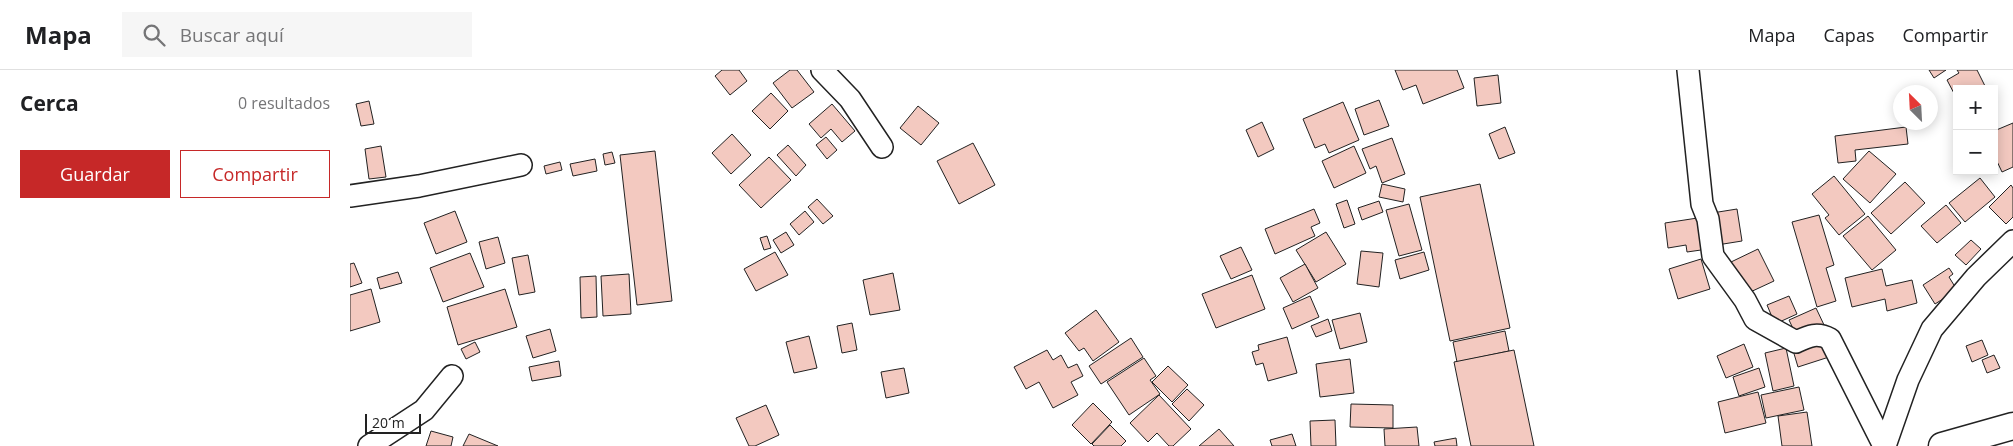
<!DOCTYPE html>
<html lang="es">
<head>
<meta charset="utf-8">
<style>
  :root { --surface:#fff; --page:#f6f6f6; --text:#202124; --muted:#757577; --line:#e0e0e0; --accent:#c62828 }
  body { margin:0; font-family:"Open Sans",sans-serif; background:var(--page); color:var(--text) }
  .controls { position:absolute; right:15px; top:15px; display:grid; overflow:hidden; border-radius:0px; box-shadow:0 2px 12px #0003 }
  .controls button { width:45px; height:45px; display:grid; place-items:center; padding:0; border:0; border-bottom:1px solid var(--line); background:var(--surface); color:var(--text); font:25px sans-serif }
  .compass { position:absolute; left:1543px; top:15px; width:45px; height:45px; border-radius:50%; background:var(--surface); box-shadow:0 2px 12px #0003; rotate:336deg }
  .scale { position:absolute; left:15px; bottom:12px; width:56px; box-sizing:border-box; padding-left:5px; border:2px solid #222; border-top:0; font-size:14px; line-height:18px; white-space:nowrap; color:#222; -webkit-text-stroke:4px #fff; paint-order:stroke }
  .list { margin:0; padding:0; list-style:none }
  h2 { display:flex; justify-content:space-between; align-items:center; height:65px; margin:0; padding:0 20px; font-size:21px }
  h2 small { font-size:16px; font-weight:400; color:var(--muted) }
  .actions { display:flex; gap:10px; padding:15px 20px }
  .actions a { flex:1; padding:11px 0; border:1px solid var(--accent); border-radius:0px; text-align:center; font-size:18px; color:var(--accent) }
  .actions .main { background:var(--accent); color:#fff }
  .icon { flex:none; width:28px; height:28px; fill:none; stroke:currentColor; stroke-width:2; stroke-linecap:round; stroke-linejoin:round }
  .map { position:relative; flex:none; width:1663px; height:376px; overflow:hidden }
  header { display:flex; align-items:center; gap:30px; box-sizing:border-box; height:70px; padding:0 25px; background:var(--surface); border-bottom:1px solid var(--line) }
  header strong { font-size:24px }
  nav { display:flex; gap:28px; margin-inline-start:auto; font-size:18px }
  .search { width:350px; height:45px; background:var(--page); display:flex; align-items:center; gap:12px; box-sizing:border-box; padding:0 18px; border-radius:0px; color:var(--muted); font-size:19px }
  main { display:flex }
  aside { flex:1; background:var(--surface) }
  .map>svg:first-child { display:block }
</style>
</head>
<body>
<header>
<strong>Mapa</strong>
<div class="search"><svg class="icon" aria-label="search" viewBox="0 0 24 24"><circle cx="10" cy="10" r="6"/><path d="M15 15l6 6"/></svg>Buscar aquí</div>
<nav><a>Mapa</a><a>Capas</a><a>Compartir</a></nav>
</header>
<main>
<aside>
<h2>Cerca<small>0 resultados</small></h2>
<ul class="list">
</ul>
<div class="actions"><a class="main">Guardar</a><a>Compartir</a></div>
</aside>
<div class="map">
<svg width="1663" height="376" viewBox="0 0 1663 376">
  <rect width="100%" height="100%" fill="#fff"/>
  <!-- building -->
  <g fill="#f3c9c0" stroke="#222">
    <polygon points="372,0 389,0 397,11 380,25 365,6"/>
    <polygon points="440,0 447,0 464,22 442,38 423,13"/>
    <polygon points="1045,0 1107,0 1114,18 1073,34 1066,15 1053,20"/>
    <polygon points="1579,0 1596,0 1584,8"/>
    <polygon points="1607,0 1627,0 1636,18 1607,19 1607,29 1597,10 1609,3"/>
    <polygon points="1148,5 1151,33 1127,36 1124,8"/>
    <polygon points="421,23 438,41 420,59 402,41"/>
    <polygon points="1029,30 1039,56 1014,65 1005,39"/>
    <polygon points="19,31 24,54 11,56 6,34"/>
    <polygon points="993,32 1009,70 979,83 975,74 965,78 953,49"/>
    <polygon points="482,34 505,61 492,72 481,59 471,68 459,54"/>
    <polygon points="568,36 589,53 571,75 550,58"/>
    <polygon points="912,52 924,79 908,87 896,60"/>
    <polygon points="1663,53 1663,97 1652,102 1644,85 1644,61"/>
    <polygon points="1155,57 1165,83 1149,89 1139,64"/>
    <polygon points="1556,57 1558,74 1505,80 1506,91 1488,93 1485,66"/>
    <polygon points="382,64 401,85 381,104 362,83"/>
    <polygon points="476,67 487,80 477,89 466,75"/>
    <polygon points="1042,68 1055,104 1032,113 1026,96 1020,99 1012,79"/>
    <polygon points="623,73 645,115 609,134 587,91"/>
    <polygon points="438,75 456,95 446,106 427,85"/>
    <polygon points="31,76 36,107 19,109 15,79"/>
    <polygon points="1004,76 1016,103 984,118 972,91"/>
    <polygon points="305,81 322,231 287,235 270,85"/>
    <polygon points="1519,81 1546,104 1520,133 1493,109"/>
    <polygon points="262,82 265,93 255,95 253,84"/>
    <polygon points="419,87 441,110 411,138 389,115"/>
    <polygon points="245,89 247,101 223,106 220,94"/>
    <polygon points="210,92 212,100 196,104 194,96"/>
    <polygon points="1484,106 1515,144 1489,165 1475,148 1479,145 1462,124"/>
    <polygon points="1630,108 1645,127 1615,152 1599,133"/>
    <polygon points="1555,112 1575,133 1541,164 1521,143"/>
    <polygon points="1032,114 1055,119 1053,132 1029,127"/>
    <polygon points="1130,114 1160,258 1100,271 1070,127"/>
    <polygon points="1661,115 1663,118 1663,147 1656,154 1639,137"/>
    <polygon points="467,129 483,146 473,154 458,137"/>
    <polygon points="997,130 1005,154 994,158 986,134"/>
    <polygon points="1029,131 1033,142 1012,150 1008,138"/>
    <polygon points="1059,134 1072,180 1049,186 1036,140"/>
    <polygon points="1596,135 1611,153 1587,173 1571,156"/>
    <polygon points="964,139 970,153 961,157 965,166 925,184 915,159"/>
    <polygon points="1387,139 1392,171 1367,175 1362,143"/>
    <polygon points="105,141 117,172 86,184 74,153"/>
    <polygon points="455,141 464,152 449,165 440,154"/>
    <polygon points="1469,145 1484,195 1476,198 1486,231 1467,237 1442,152"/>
    <polygon points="1518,146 1546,180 1522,200 1493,166"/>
    <polygon points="1354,147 1358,179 1337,182 1336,175 1318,178 1315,153"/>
    <polygon points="436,162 444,175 431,183 423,170"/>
    <polygon points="976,162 996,194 966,212 946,180"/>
    <polygon points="417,166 421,178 414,180 410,168"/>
    <polygon points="148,167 155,193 136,199 129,172"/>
    <polygon points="1621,170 1631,179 1616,195 1605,185"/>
    <polygon points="891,177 902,200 881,209 870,186"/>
    <polygon points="1408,179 1424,211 1396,224 1381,192"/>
    <polygon points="1011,181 1033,183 1029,217 1007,214"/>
    <polygon points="425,182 438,205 406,221 394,199"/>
    <polygon points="1074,182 1079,200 1050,209 1045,190"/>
    <polygon points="120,183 134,217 93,232 80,198"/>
    <polygon points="178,185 185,222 169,225 162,188"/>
    <polygon points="1351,189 1360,219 1328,229 1319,199"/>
    <polygon points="4,193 12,213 0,217 0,194"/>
    <polygon points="955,194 968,218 943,232 930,208"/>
    <polygon points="1599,198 1603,204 1599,207 1607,220 1585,234 1573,215"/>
    <polygon points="1532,199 1536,216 1562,210 1567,233 1537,241 1535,229 1502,237 1495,208"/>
    <polygon points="48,202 52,213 30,219 27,208"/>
    <polygon points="543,203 550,240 520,245 513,210"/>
    <polygon points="279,204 281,244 253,246 251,206"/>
    <polygon points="902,205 915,239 866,258 852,224"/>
    <polygon points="246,206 247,247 231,248 230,207"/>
    <polygon points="21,219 30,252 0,261 0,225"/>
    <polygon points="155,219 167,257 108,275 97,237"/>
    <polygon points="960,226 969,247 942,259 933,238"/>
    <polygon points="1439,226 1447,244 1425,254 1417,235"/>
    <polygon points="1466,238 1475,257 1448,269 1439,250"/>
    <polygon points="746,240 769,272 743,291 734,278 729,281 715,263"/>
    <polygon points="1010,243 1017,272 990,279 982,250"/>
    <polygon points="978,249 982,261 966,267 961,256"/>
    <polygon points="502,253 507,280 492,283 487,256"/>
    <polygon points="200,259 206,281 183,288 176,266"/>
    <polygon points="1155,261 1159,281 1107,292 1103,272"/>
    <polygon points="459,266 467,298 444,303 436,272"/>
    <polygon points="937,267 947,303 918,311 913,293 906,295 902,282 909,280 908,275"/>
    <polygon points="1473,267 1479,287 1448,297 1442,277"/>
    <polygon points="781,268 793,287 751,314 739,296"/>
    <polygon points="1632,270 1638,285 1622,292 1616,276"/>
    <polygon points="125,272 130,282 116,289 111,279"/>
    <polygon points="1394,274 1403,297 1376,308 1367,286"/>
    <polygon points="1436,278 1444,316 1423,321 1415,283"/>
    <polygon points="697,280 703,290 711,285 718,298 727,294 733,306 721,312 728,325 703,338 689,312 676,319 664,297"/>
    <polygon points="1164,280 1184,376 1121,376 1104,292"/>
    <polygon points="1644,285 1650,298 1637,303 1632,290"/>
    <polygon points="794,288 806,306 800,310 810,324 779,345 757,312"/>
    <polygon points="1000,289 1004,323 970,327 966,294"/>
    <polygon points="209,291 211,306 182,311 179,297"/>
    <polygon points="818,296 838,315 822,332 802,312"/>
    <polygon points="554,298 559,323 536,328 531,302"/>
    <polygon points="1409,298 1415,317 1389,326 1383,307"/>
    <polygon points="1449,317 1454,340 1416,348 1411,325"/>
    <polygon points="837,319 854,335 839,351 822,334"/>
    <polygon points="1408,322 1416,353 1375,363 1368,332"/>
    <polygon points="809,325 841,359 823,376 819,376 807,363 798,372 780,353"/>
    <polygon points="743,333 762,352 741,374 722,355"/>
    <polygon points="1001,334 1043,335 1043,358 1000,357"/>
    <polygon points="416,335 429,365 405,376 399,376 386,348"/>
    <polygon points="1457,342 1462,376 1432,376 1428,346"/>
    <polygon points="985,350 986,376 961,376 960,351"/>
    <polygon points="760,355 776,371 771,376 744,376 742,374"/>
    <polygon points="1067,357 1069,376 1035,376 1034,359"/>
    <polygon points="869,359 884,376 849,376"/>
    <polygon points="81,361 103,367 101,376 76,376"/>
    <polygon points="119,364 148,376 113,376"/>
    <polygon points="942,364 946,376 922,376 920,370"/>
    <polygon points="1106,368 1107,376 1085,376 1084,372"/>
  </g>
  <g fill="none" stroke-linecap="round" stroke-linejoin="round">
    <defs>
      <g id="minor">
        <polyline points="472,0 500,29 532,77"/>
        <path d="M 1338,0 L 1352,134 L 1358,149 L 1363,186 L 1395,230 L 1405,249 L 1446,272 C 1459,266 1467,262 1480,269 L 1534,376"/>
        <polyline points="0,126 69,116 171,95"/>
        <polyline points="19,376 74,340 102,306"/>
        <polyline points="1535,376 1558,310 1582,259 1626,207 1663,171"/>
      </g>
      <polyline id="major" points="1592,376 1663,356"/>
    </defs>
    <!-- minor casing -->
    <use href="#minor" stroke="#222" stroke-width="24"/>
    <!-- major casing -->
    <use href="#major" stroke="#222" stroke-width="29"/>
    <!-- minor -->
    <use href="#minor" stroke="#fff" stroke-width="21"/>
    <!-- major -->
    <use href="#major" stroke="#fff" stroke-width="26"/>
  </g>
</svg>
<div class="controls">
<button>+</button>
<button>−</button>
</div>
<svg class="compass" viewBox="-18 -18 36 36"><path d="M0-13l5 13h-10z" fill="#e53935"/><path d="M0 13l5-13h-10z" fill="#757577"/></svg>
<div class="scale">20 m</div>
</div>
</main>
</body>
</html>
